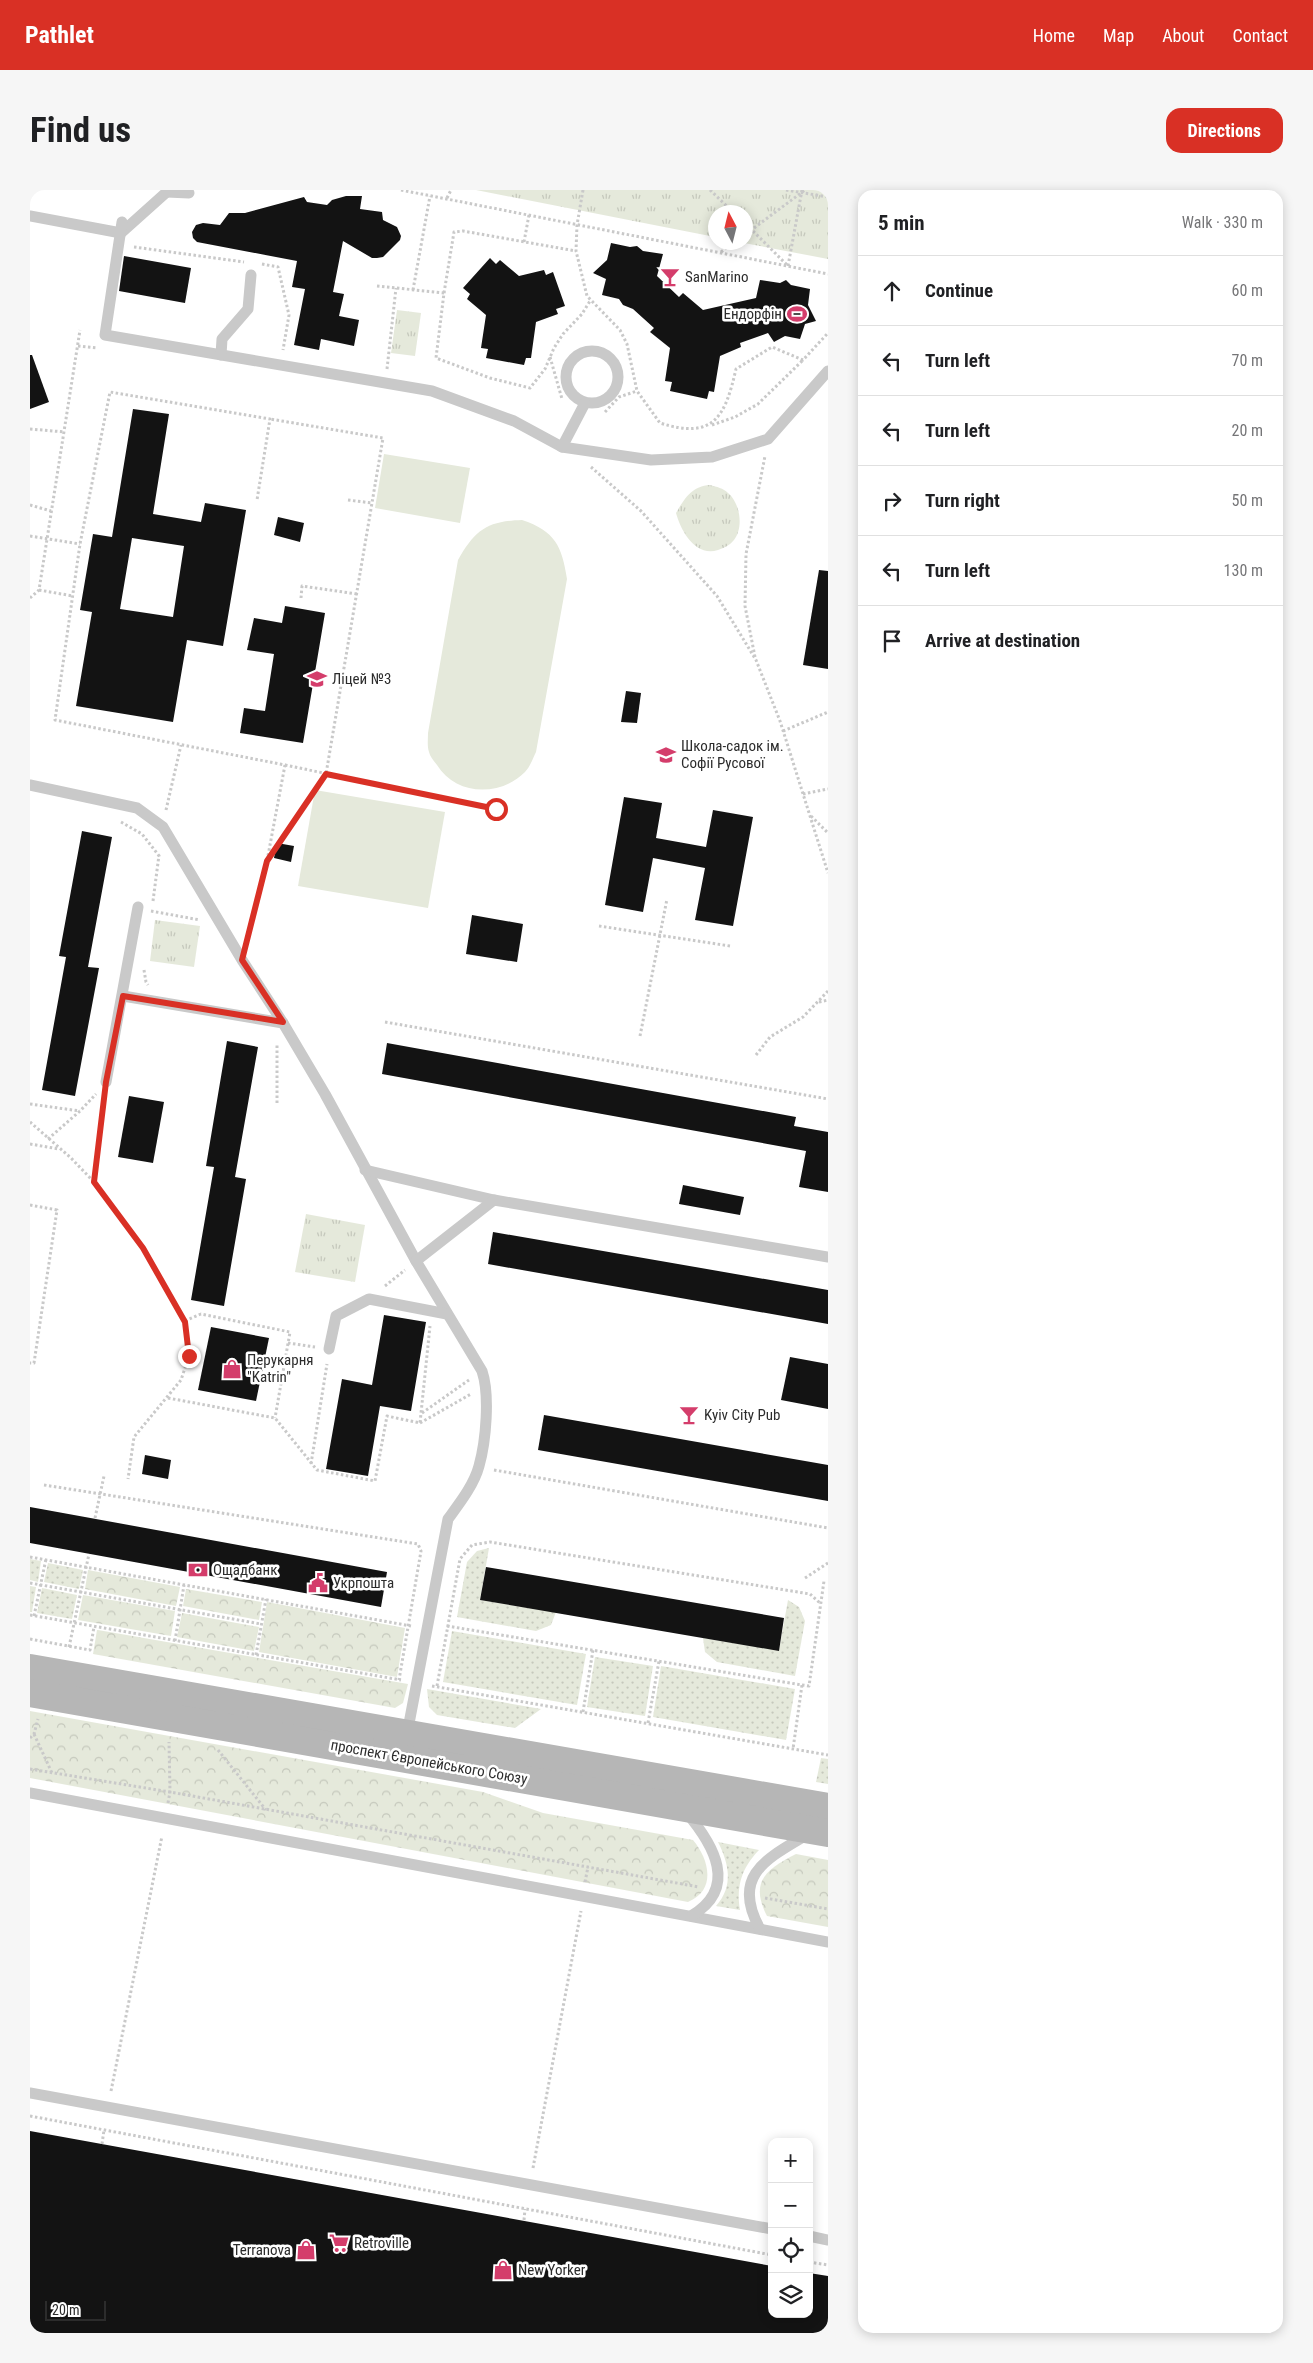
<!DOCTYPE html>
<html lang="en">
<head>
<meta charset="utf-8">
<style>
  :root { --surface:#fff; --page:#f6f6f6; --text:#202124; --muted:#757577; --line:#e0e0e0; --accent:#d93025 }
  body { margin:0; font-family:"Roboto Condensed",sans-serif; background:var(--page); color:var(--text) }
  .controls { position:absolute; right:15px; bottom:15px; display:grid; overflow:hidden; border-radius:10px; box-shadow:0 2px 12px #0003 }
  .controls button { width:45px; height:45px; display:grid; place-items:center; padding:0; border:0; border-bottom:1px solid var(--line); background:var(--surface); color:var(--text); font:25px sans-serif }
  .compass { position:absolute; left:678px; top:15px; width:45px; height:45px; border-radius:50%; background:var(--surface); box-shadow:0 2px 12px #0003; rotate:353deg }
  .scale { position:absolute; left:15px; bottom:12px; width:61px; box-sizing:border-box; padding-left:5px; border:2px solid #2c2c2c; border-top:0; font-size:14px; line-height:18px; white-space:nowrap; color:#2c2c2c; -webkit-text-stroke:4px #fff; paint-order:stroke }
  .stop { position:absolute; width:15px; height:15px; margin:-11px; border:4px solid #d93025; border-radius:50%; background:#fff }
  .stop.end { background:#d93025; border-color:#fff; box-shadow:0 1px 5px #0008 }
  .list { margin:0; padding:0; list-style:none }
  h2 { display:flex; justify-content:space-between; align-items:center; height:65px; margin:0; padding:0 20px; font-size:21px }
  h2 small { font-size:16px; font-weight:400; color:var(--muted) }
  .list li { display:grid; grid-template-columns:32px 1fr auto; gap:15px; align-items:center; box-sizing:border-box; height:70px; padding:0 20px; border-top:1px solid var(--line) }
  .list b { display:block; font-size:19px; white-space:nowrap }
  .list em { font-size:16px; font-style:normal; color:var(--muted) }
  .icon { flex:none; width:28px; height:28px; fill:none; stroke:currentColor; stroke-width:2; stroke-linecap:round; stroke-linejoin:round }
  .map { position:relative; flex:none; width:798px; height:2143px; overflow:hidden; border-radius:15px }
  header { display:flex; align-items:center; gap:30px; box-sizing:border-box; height:70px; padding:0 25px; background:var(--accent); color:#fff }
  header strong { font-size:24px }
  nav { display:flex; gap:28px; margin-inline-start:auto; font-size:18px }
  .intro { display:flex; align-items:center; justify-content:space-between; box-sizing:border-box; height:120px; padding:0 30px }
  h1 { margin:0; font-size:35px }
  .button { padding:12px 22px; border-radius:15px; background:var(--accent); color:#fff; font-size:18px; font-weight:700 }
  main { display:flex; gap:30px; padding:0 30px }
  aside { flex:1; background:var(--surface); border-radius:15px; box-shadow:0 2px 12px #0003 }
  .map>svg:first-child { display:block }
</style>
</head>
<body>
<header>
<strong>Pathlet</strong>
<nav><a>Home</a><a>Map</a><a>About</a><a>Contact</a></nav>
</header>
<div class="intro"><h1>Find us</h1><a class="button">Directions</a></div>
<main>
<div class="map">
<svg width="798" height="2143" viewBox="0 0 798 2143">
  <defs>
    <pattern id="grass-dots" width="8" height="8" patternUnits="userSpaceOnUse" patternTransform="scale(1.25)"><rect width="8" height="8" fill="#e5e9db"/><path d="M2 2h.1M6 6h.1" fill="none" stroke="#c5c8bc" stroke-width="1.8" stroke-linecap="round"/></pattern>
    <pattern id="forest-crowns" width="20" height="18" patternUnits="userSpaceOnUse" patternTransform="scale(1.25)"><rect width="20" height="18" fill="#e5e9db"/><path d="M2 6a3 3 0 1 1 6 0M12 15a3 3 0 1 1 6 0" fill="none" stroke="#c5c8bc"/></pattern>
    <pattern id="park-tufts" width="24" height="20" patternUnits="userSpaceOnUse" patternTransform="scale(1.25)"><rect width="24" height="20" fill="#e5e9db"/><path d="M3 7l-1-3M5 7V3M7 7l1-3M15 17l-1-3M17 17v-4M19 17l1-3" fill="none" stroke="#c5c8bc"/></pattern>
  </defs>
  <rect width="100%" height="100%" fill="#fff"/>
  <!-- grass -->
  <g fill="url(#grass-dots)">
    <polygon points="459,1358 450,1410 526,1422 521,1435 506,1441 427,1427 437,1372 447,1361"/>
    <polygon points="0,1369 11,1371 8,1392 0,1390"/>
    <polygon points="18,1373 53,1380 49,1399 14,1392"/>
    <polygon points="0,1396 6,1397 2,1422 0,1422"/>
    <polygon points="12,1398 47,1405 42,1429 7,1423"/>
    <polygon points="758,1410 769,1417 775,1431 765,1486 687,1472 675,1462 673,1448 749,1460"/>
    <polygon points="422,1441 556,1464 547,1515 413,1492"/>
    <polygon points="565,1467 623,1476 615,1526 557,1517"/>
    <polygon points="631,1476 765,1499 756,1550 623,1527"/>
    <polygon points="397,1499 511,1519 485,1538 407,1525 399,1517"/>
    <polygon points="791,1568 798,1569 798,1594 786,1592"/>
    <path d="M 688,1652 L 729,1660 C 712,1678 706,1695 710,1720 L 686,1716 C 704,1696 699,1674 688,1652 Z"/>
  </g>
  <!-- forest -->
  <g fill="url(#forest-crowns)">
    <polygon points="58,1380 150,1397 146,1416 55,1399"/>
    <polygon points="156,1399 232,1412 229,1430 153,1416"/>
    <polygon points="53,1405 145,1421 141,1446 48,1430"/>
    <polygon points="237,1412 375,1438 367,1487 229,1462"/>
    <polygon points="152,1423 229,1437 224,1461 147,1447"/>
    <polygon points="67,1440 68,1440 378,1494 373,1513 365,1518 63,1464"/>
    <path d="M 0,1521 L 453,1602 L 513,1623 L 663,1650 C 679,1669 687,1700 658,1712 L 0,1588 Z"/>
    <path d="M 766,1664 L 798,1670 L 798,1737 L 737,1726 C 719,1691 737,1679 766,1664 Z"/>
  </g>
  <!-- park -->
  <g fill="url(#park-tufts)">
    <polygon points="446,0 798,0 798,69 714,53 716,52 716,22 686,22 685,47"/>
    <polygon points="367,120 391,123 385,166 361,163"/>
    <path d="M 680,295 C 687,297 693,298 698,303 C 710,313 714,337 704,350 C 700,355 694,358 688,360 C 665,367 651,341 646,323 C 655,308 662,296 680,295 Z"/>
    <polygon points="125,730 170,736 164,777 120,771"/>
    <polygon points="276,1024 335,1035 325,1092 265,1082"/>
  </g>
  <!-- pitch -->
  <g fill="#e5e9db">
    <polygon points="354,264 440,278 430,333 345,318"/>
    <path d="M 492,330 C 525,341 532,356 537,389 L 506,562 C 503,568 500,577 495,582 C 470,607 426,606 407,575 C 404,571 400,567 399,562 C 397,556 398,549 398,543 L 428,370 C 445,340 457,331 492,330 Z"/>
    <polygon points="285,600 415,622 398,718 268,696"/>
  </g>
  <!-- building -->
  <g fill="#131313" fill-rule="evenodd">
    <polygon points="316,6 332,6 330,19 352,22 353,30 367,37 371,46 370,50 353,67 347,68 342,68 313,51 303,102 314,104 309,126 329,130 324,156 291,149 289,160 264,155 275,99 262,97 267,71 167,52 163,48 162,42 166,35 173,33 190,35 199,23 215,23 274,7 277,12 297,15 302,10"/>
    <polygon points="581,53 600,57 607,56 613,61 633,64 627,86 649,107 653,103 673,120 726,108 730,90 750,93 756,90 761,95 780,99 778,115 786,131 775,134 770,149 755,146 744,152 738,143 710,153 711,157 690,166 684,202 679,201 677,209 640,201 642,192 635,191 640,158 620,142 624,138 603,119 593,115 589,109 572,105 576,89 563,83 577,70"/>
    <polygon points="94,66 161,78 155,113 89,101"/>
    <polygon points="460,68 466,74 470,70 489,86 514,80 516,85 523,82 535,116 526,119 528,124 506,132 501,168 496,168 494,175 456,168 458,159 451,158 456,125 437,109 440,104 433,98"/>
    <polygon points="0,165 2,165 19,212 0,219"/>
    <path d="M 103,219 L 139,224 L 123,324 L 171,332 L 175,313 L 216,320 L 193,456 L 157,450 L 143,532 L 46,516 L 62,422 L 50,420 L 63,344 L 82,347 ZM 102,348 L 154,356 L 143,427 L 90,419 Z"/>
    <polygon points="248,327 274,333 270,352 244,345"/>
    <polygon points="789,380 798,381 798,479 773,475"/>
    <polygon points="255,416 295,423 273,553 210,543 214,518 235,521 244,464 217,460 224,428 252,433"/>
    <polygon points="596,501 611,503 607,533 591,532"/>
    <polygon points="594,607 632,613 626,648 676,657 683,620 723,627 703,736 665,730 675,678 623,668 613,722 575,715"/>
    <polygon points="52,641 82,647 58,777 69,778 45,906 12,900 36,767 29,766"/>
    <polygon points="247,653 264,656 261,672 244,668"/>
    <polygon points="442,725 493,734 487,772 436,764"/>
    <polygon points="197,851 228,857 205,987 216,989 194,1116 161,1110 184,977 176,976"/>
    <polygon points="357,853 766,927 764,936 798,942 798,1002 769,997 776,961 352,884"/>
    <polygon points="99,906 134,912 123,973 88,967"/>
    <polygon points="653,995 714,1007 710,1025 649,1014"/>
    <polygon points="463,1042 798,1100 798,1134 458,1074"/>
    <polygon points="354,1125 396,1132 381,1221 350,1216 338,1286 296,1279 312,1189 342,1195"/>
    <polygon points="181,1137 239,1148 226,1211 168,1200"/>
    <polygon points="760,1167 798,1174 798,1219 751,1210"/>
    <polygon points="514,1225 798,1275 798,1311 508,1260"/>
    <polygon points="115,1265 141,1270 138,1289 112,1284"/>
    <polygon points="0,1317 357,1382 351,1417 0,1353"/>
    <polygon points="456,1377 754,1428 749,1461 450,1410"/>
    <polygon points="0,1941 742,2076 742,2124 779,2124 779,2083 798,2086 798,2143 0,2143"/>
  </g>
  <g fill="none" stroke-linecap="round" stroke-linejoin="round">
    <!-- path -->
    <g stroke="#c9c9c9" stroke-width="3" stroke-dasharray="2.5 2.5" stroke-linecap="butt">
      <polyline points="371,0 798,84"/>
      <path d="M 553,0 L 547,35 L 546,61 L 557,106 L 590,140 L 597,154 L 607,201 L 630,233 C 684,250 695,227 706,179 L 742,157 L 773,170 L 798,143"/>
      <polyline points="680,0 703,22"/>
      <polyline points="756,0 798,7"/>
      <polyline points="417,8 421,0"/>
      <polyline points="716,34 758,76"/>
      <polyline points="716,44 775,0"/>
      <polyline points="494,52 499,25"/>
      <polyline points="104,57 214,72"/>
      <polyline points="691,62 704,52"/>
      <polyline points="232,74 248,77 259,125 253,160"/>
      <polyline points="758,76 772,0"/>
      <polyline points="347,96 414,103 406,168 460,188 500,198 515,179 524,158 533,144 552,124 560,111"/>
      <polyline points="383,100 400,6"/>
      <polyline points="414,103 424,42 433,41 546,61"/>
      <polyline points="48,156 67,158"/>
      <polyline points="520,167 532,209"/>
      <polyline points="357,179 366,98"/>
      <polyline points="575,222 589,207 607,201"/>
      <polyline points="682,235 705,227 728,214 773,170"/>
      <polyline points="0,239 35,242"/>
      <polyline points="561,277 611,321 687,406 726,470 750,531 798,683"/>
      <polyline points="318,310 342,313"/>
      <polyline points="0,315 21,321"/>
      <polyline points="0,346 50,354"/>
      <polyline points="9,400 43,406"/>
      <polyline points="0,408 9,400 50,140"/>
      <polyline points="271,408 272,396 327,404"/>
      <polyline points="725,467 715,416 716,364 735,266"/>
      <polyline points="753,541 798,522"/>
      <polyline points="255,575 466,619"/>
      <polyline points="773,604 798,599"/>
      <polyline points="136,620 151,555"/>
      <polyline points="781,626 798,643"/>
      <polyline points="91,632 112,644 130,667"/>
      <polyline points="238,670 296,584 353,248 240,229"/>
      <polyline points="123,711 129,665"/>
      <polyline points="121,721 170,730"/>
      <polyline points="569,736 700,756"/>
      <polyline points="217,748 237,671 255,575 25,530 50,354 80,202 240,229 227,310"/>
      <polyline points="114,780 116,792 118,795"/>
      <polyline points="789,812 798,810"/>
      <polyline points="355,832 798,909"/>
      <polyline points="610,846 637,709"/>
      <polyline points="726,865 740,847 773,827 798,801"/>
      <polyline points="247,913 247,854"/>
      <polyline points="0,914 50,921"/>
      <polyline points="0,932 41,968 64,992 113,1058 155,1131 159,1166 151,1190 104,1247 98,1289"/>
      <polyline points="18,949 50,921 66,904"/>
      <polyline points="0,954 29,959"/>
      <polyline points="64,991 74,905"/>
      <polyline points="0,1015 27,1020 4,1173 0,1173"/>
      <polyline points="355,1096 375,1080"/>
      <polyline points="155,1131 171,1124 260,1142 245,1228"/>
      <polyline points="258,1153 285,1157"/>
      <polyline points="138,1208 245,1228 287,1280 345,1291 357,1226 390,1233 400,1136"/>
      <polyline points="392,1223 439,1190"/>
      <polyline points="390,1233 441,1204"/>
      <polyline points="281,1274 297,1174"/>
      <polyline points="464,1280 798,1338"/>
      <polyline points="14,1295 388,1354 391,1361 369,1490"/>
      <polyline points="65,1328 74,1286"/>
      <polyline points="0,1367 381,1436"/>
      <polyline points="775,1388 798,1373"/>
      <polyline points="0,1393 231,1434"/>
      <polyline points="0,1425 371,1490"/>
      <polyline points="4,1426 16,1369"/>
      <polyline points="417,1436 772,1495 763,1559"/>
      <polyline points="0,1449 60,1460 64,1437"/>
      <polyline points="145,1451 154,1395"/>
      <polyline points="39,1457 59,1364"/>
      <polyline points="226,1465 236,1409"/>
      <polyline points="772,1495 779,1496 794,1391"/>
      <polyline points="402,1496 798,1565"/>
      <polyline points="407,1496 430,1369 442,1355 460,1352 780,1404 791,1414"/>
      <polyline points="553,1522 563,1460"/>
      <polyline points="618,1533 629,1471"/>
      <polyline points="4,1544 22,1583"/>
      <polyline points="0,1548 4,1544 8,1529"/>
      <polyline points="188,1560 236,1620"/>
      <polyline points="0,1579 140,1602 669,1697"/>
      <polyline points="138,1613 140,1602 139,1552"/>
      <polyline points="555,1692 558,1677"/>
      <polyline points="735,1708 798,1719"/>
      <polyline points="81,1901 132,1646"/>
      <polyline points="0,1926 742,2065"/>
      <polyline points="72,1954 74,1940"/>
      <polyline points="503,1978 551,1721"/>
      <polyline points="494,2030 495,2019"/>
      <polyline points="779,2072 798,2075"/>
    </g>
    <!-- lane -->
    <g stroke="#c9c9c9" stroke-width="11">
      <polyline points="137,2 159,3"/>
      <polyline points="0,26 91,43 139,0"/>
      <polyline points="92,32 75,145 402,201 484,231 532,257 621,270 682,267 738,249 798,181"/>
      <circle cx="562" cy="187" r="26"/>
      <polyline points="191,165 192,149 218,119 221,85"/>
      <polyline points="532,257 555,213"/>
      <path d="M 0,595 L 107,618 L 133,637 L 212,770 L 253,833 L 295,904 L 386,1071 L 452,1181 C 460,1205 456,1251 449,1276 C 444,1295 429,1314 418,1329 L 377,1544"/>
      <polyline points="93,806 253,833"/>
      <polyline points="76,892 108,717"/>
      <polyline points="335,980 464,1010"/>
      <polyline points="386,1071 464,1010 798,1067"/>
      <polyline points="299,1159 306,1126 339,1109 417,1124"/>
      <polyline points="0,1603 798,1752"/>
      <path d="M 656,1622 C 684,1655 709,1698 661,1726"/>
      <path d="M 730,1739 C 700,1685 738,1668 778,1644"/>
      <polyline points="0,1903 742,2039"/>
      <polyline points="779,2046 798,2050"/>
    </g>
    <!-- secondary -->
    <g stroke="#b6b6b6" stroke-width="28">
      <polyline points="0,1478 798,1617"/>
      <polyline points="0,1503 798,1643"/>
    </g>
  </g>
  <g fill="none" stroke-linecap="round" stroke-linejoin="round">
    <!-- route -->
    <polyline stroke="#d93025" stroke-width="6" points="159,1166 155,1132 113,1058 64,992 76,892 93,806 253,832 212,770 237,671 296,584 466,619"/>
  </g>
  <!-- icons -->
  <defs>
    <symbol id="bar-bare" viewBox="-9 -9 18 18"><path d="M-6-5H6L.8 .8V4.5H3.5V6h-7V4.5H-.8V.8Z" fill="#d43d6b" stroke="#fff" stroke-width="2.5" paint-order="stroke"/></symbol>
    <symbol id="stadium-bare" viewBox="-9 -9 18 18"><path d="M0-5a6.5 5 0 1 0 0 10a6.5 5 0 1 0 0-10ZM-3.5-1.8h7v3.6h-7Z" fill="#d43d6b" stroke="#fff" stroke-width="2.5" paint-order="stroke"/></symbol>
    <symbol id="school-bare" viewBox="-9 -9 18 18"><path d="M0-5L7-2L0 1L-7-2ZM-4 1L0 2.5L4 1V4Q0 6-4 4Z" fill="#d43d6b" stroke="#fff" stroke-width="2.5" paint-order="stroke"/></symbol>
    <symbol id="shop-bare" viewBox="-9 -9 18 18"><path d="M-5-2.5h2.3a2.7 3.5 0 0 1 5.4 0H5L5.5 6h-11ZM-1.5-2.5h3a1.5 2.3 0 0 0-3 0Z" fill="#d43d6b" stroke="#fff" stroke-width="2.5" paint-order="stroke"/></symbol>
    <symbol id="bank-bare" viewBox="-9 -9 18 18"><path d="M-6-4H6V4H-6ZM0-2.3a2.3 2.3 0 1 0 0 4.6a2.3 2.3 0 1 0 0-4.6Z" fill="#d43d6b" stroke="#fff" stroke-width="2.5" paint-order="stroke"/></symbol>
    <symbol id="civic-bare" viewBox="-9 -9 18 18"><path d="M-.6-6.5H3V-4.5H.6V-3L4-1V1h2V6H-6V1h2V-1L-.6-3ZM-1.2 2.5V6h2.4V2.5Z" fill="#d43d6b" stroke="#fff" stroke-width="2.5" paint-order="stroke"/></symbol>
    <symbol id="supermarket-bare" viewBox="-9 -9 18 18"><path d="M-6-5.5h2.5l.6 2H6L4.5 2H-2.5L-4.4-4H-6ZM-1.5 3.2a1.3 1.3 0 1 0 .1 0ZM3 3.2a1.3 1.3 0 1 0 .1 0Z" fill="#d43d6b" stroke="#fff" stroke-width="2.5" paint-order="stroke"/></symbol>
  </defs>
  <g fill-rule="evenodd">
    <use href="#bar-bare" x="626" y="73" width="28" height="28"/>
    <use href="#stadium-bare" x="753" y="110" width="28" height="28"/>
    <use href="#school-bare" x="273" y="475" width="28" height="28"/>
    <use href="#school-bare" x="622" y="551" width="28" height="28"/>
    <use href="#shop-bare" x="188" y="1165" width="28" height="28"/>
    <use href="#bar-bare" x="645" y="1211" width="28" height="28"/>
    <use href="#bank-bare" x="154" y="1366" width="28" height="28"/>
    <use href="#civic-bare" x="274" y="1379" width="28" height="28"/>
    <use href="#supermarket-bare" x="295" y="2039" width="28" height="28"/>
    <use href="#shop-bare" x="262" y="2046" width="28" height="28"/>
    <use href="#shop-bare" x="459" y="2066" width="28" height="28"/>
  </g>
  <g text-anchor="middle" stroke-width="5" stroke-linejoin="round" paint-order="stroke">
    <!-- poi labels -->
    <g font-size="15" fill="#2c2c2c" stroke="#fff" text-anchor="start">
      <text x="655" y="92">SanMarino</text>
      <text x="752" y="129" text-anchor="end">Ендорфін</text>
      <text x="302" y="494">Ліцей №3</text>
      <text x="651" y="561">Школа-садок ім.<tspan x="651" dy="17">Софії Русової</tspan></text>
      <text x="217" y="1175">Перукарня<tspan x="217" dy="17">"Katrin"</tspan></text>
      <text x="674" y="1230">Kyiv City Pub</text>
      <text x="183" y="1385">Ощадбанк</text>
      <text x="303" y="1398">Укрпошта</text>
      <text x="324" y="2058">Retroville</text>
      <text x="261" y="2065" text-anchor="end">Terranova</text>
      <text x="488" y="2085">New Yorker</text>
    </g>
    <!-- street labels -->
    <g font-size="15" fill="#2c2c2c" stroke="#fff">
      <text transform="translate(399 1572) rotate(10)" y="5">проспект Європейського Союзу</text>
    </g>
  </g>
</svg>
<div class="controls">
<button>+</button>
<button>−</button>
<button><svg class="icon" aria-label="locate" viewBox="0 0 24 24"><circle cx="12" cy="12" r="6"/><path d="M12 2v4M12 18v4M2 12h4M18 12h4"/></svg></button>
<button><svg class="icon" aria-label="layers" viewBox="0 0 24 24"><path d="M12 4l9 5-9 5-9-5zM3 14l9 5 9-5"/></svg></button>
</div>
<svg class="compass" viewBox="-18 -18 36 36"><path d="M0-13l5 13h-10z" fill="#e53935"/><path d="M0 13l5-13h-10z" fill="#757577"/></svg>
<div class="scale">20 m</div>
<div class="stop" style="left:466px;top:619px"></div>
<div class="stop end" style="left:159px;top:1166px"></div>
</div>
<aside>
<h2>5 min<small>Walk · 330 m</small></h2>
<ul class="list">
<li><svg class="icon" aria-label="ahead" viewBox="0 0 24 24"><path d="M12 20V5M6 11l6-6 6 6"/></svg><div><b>Continue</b></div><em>60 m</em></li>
<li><svg class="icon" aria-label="left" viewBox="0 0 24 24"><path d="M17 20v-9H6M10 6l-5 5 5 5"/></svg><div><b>Turn left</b></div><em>70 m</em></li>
<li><svg class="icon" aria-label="left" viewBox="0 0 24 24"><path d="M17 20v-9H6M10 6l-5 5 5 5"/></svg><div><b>Turn left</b></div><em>20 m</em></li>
<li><svg class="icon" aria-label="right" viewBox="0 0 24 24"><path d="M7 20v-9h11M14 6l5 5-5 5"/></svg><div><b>Turn right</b></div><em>50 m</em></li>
<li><svg class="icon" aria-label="left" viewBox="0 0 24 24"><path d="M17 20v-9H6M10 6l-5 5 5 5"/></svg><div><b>Turn left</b></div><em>130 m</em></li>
<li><svg class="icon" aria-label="arrive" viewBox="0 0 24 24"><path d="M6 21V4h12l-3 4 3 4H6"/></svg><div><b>Arrive at destination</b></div></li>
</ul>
</aside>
</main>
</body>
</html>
